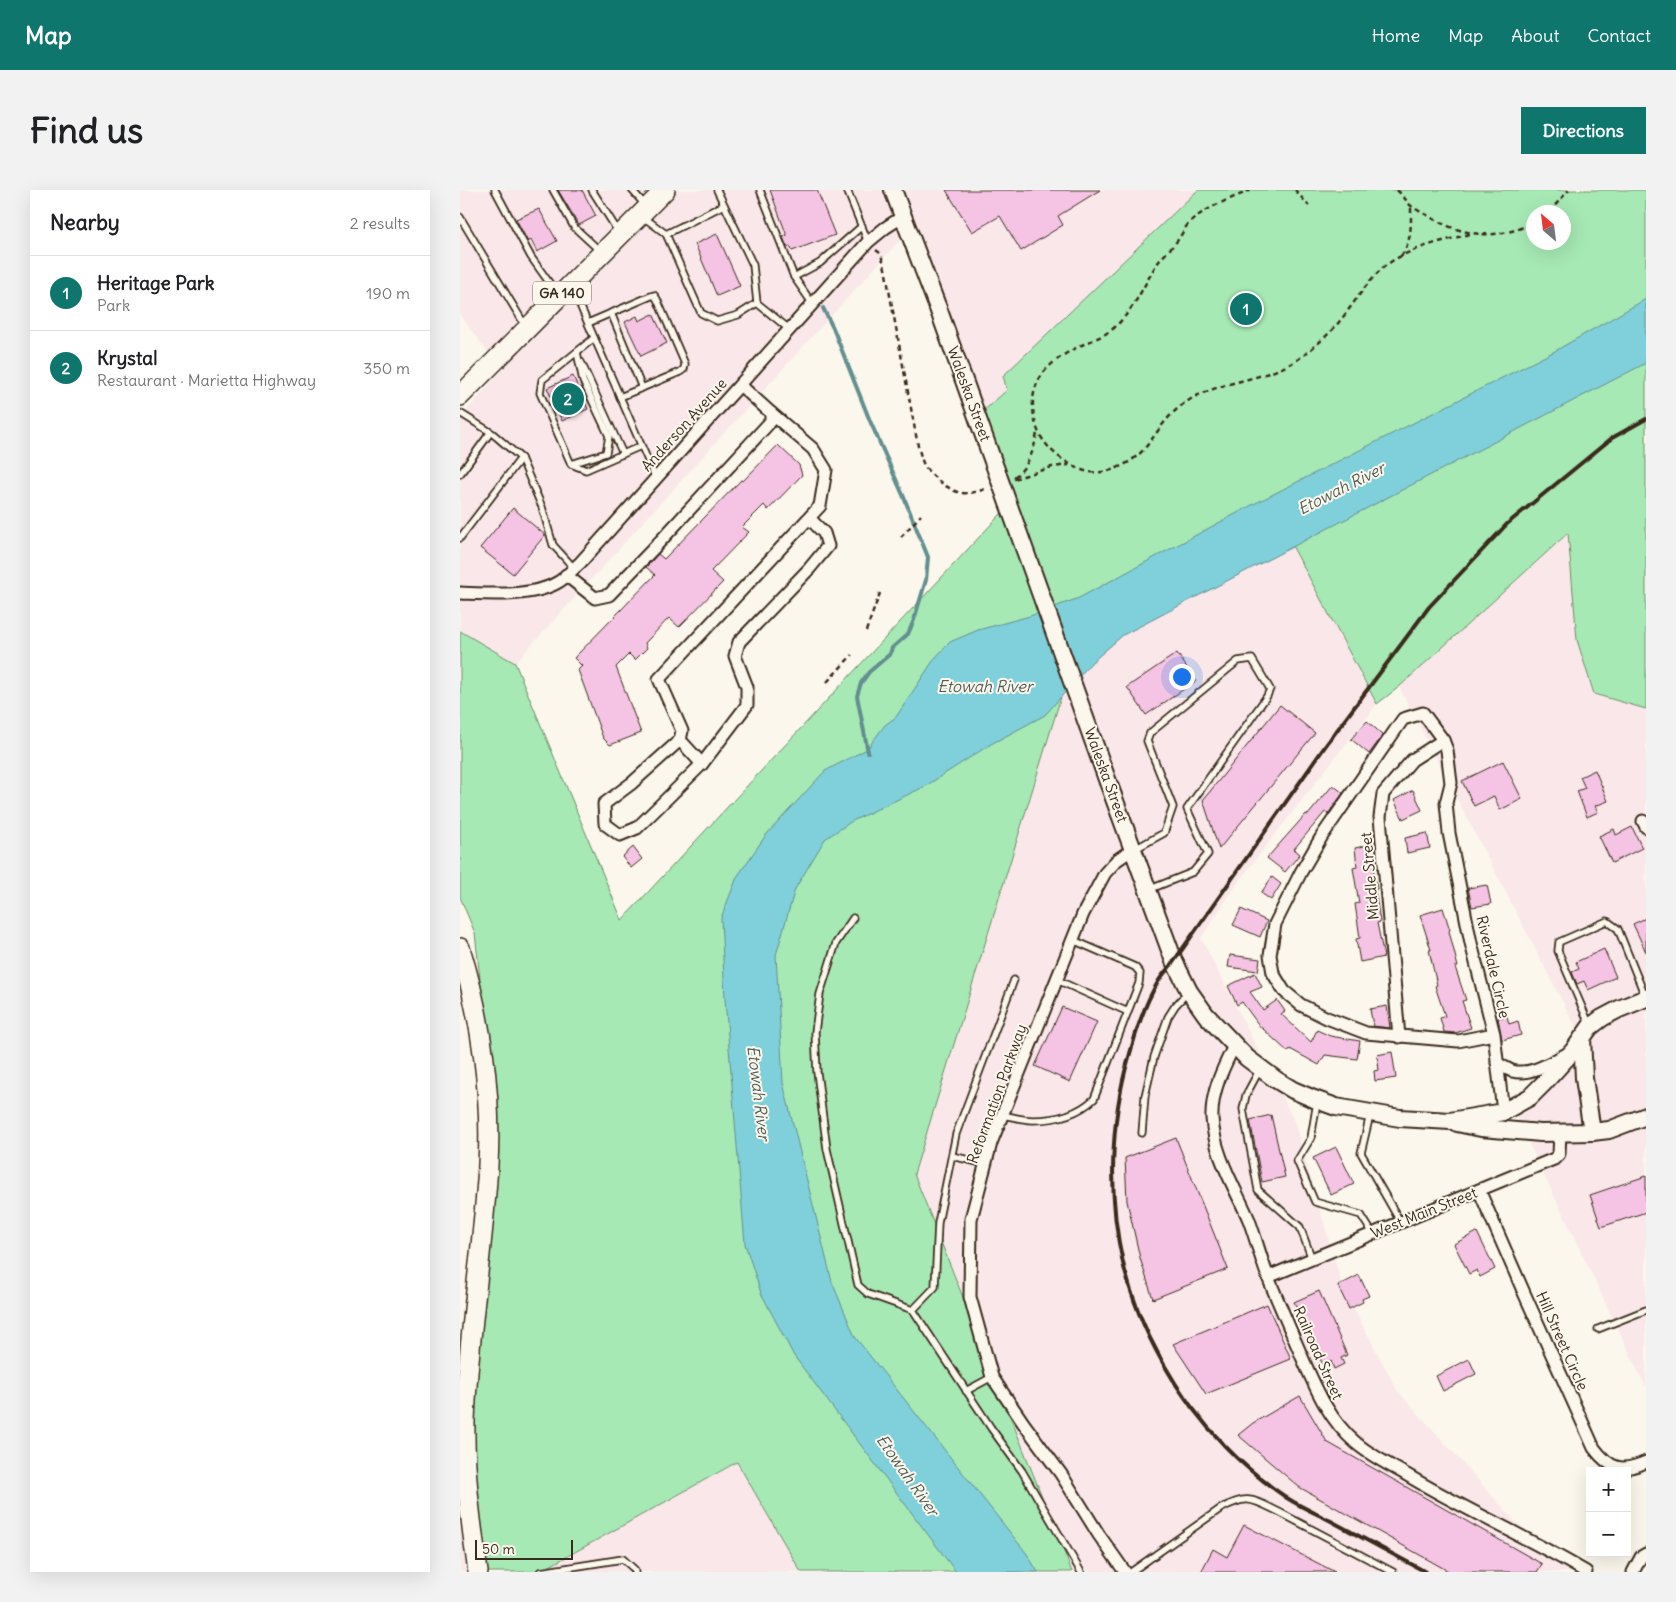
<!DOCTYPE html>
<html lang="en">
<head>
<meta charset="utf-8">
<style>
  :root { --surface:#fff; --page:#f2f2f2; --text:#202124; --muted:#757577; --line:#e0e0e0; --accent:#0f766e }
  body { margin:0; font-family:Delius,sans-serif; background:var(--page); color:var(--text) }
  .controls { position:absolute; right:15px; bottom:15px; display:grid; overflow:hidden; border-radius:0px; box-shadow:0 5px 20px #0002 }
  .controls button { width:45px; height:45px; display:grid; place-items:center; padding:0; border:0; border-bottom:1px solid var(--line); background:var(--surface); color:var(--text); font:25px sans-serif }
  .compass { position:absolute; left:1066px; top:15px; width:45px; height:45px; border-radius:50%; background:var(--surface); box-shadow:0 5px 20px #0002; rotate:332deg }
  .scale { position:absolute; left:15px; bottom:12px; width:98px; box-sizing:border-box; padding-left:5px; border:2px solid #3b2a1e; border-top:0; font-size:14px; line-height:18px; white-space:nowrap; color:#3b2a1e; -webkit-text-stroke:4px #fbf7ec; paint-order:stroke }
  .you { position:absolute; left:721px; top:486px; width:18px; height:18px; margin:-12px; border:4px solid #fff; border-radius:50%; background:#1a73e8; box-shadow:0 0 0 8px #1a73e833 }
  .badge { display:grid; place-items:center; width:32px; height:32px; border-radius:50%; background:var(--accent); color:#fff; font-size:16px; font-weight:700 }
  .pin { position:absolute; translate:-50% -50%; border:2px solid #fff; box-shadow:0 1px 5px #0006 }
  .list { margin:0; padding:0; list-style:none }
  h2 { display:flex; justify-content:space-between; align-items:center; height:65px; margin:0; padding:0 20px; font-size:21px }
  h2 small { font-size:16px; font-weight:400; color:var(--muted) }
  .list li { display:grid; grid-template-columns:32px 1fr auto; gap:15px; align-items:center; box-sizing:border-box; height:75px; padding:0 20px; border-top:1px solid var(--line) }
  .list b { display:block; font-size:19px; white-space:nowrap }
  .list p { margin:0; font-size:16px; white-space:nowrap; color:var(--muted) }
  .list em { font-size:16px; font-style:normal; color:var(--muted) }
  .map { position:relative; flex:none; width:1186px; height:1382px; overflow:hidden; border-radius:0px }
  header { display:flex; align-items:center; gap:30px; box-sizing:border-box; height:70px; padding:0 25px; background:var(--accent); color:#fff }
  header strong { font-size:24px }
  nav { display:flex; gap:28px; margin-inline-start:auto; font-size:18px }
  .intro { display:flex; align-items:center; justify-content:space-between; box-sizing:border-box; height:120px; padding:0 30px }
  h1 { margin:0; font-size:35px }
  .button { padding:12px 22px; border-radius:0px; background:var(--accent); color:#fff; font-size:18px; font-weight:700 }
  main { display:flex; gap:30px; padding:0 30px }
  aside { flex:1; background:var(--surface); border-radius:0px; box-shadow:0 5px 20px #0002 }
  .map>svg:first-child { display:block }
</style>
</head>
<body>
<header>
<strong>Map</strong>
<nav><a>Home</a><a>Map</a><a>About</a><a>Contact</a></nav>
</header>
<div class="intro"><h1>Find us</h1><a class="button">Directions</a></div>
<main>
<aside>
<h2>Nearby<small>2 results</small></h2>
<ul class="list">
<li><span class="badge">1</span><div><b>Heritage Park</b><p>Park</p></div><em>190 m</em></li>
<li><span class="badge">2</span><div><b>Krystal</b><p>Restaurant · Marietta Highway</p></div><em>350 m</em></li>
</ul>
</aside>
<div class="map">
<svg width="1186" height="1382" viewBox="0 0 1186 1382">
  <rect width="100%" height="100%" fill="#fbf7ec"/>
  <filter id="ink" filterUnits="userSpaceOnUse"><feTurbulence type="fractalNoise" baseFrequency=".02" numOctaves="2"/><feDisplacementMap in="SourceGraphic" scale="10" xChannelSelector="R" yChannelSelector="G"/><feConvolveMatrix kernelMatrix="1 2 1 2 8 2 1 2 1" color-interpolation-filters="sRGB"/></filter>
  <g filter="url(#ink)">
    <!-- built -->
    <g fill="#f9e7e9">
      <polygon points="0,0 773,0 520,224 450,39 55,473 0,441 0,229 41,180 0,125"/>
      <polygon points="821,334 917,514 781,688 741,748 834,931 883,1099 937,1200 1061,1338 1126,1382 612,1382 454,984 609,481"/>
      <polygon points="1109,343 1117,450 1134,504 1186,519 1186,1197 1054,922 1120,845 939,497"/>
      <polygon points="278,1272 341,1382 79,1382"/>
      <polygon points="0,1318 15,1382 0,1382"/>
    </g>
    <!-- green -->
    <path fill="#a6e9b4" stroke="#708a69" fill-rule="evenodd" d="M 738,0 L 1186,0 L 1186,519 L 1134,504 L 1117,450 L 1108,343 L 939,497 L 917,514 L 821,335 L 609,481 L 454,984 L 612,1382 L 341,1382 L 277,1272 L 79,1382 L 15,1382 L 0,1318 L 0,1217 L 30,880 L 15,743 L 0,707 L 0,441 L 55,473 L 162,730 L 551,313 L 520,224 L 547,200 L 543,186 ZM 1074,22 L 1104,22 L 1104,52 L 1074,52 Z"/>
    <!-- water -->
    <polygon fill="#80d0db" stroke="#648e8f" points="1186,109 1186,173 663,445 631,473 585,525 531,554 464,597 392,631 365,649 335,699 316,765 323,893 372,1092 395,1147 567,1364 578,1382 496,1382 334,1166 301,1103 285,1054 265,809 261,728 277,687 306,645 365,581 407,559 425,535 436,527 475,468 490,452 518,440 570,426 619,408 792,315 1095,161"/>
    <g fill="none" stroke-linecap="round" stroke-linejoin="round">
      <!-- stream -->
      <polyline stroke="#648e8f" stroke-width="4" points="363,118 373,138 410,231 443,305 468,367 466,390 454,430 448,444 432,458 430,464 409,482 401,493 397,506 408,562"/>
    </g>
    <!-- building -->
    <g fill="#f5c3e3" stroke="#3b2a1e">
      <polygon points="98,0 122,0 136,26 119,35"/>
      <polygon points="310,0 357,0 375,45 332,61 330,56 327,57 323,47 327,46"/>
      <polygon points="486,0 640,0 598,26 603,35 561,61 540,26 512,42"/>
      <polygon points="79,19 97,51 77,62 71,50 68,52 56,29"/>
      <polygon points="257,44 280,96 257,106 235,54"/>
      <polygon points="193,124 207,153 181,166 165,132 177,126 179,131"/>
      <polygon points="113,186 128,219 102,231 87,198"/>
      <polygon points="318,255 339,275 342,285 308,320 304,315 282,337 289,342 251,381 263,392 219,437 209,428 185,453 187,458 175,470 169,464 156,477 181,543 150,555 143,548 118,480 122,476 114,468 195,385 186,377 198,364 204,369 281,290 283,291"/>
      <polygon points="53,318 85,345 53,384 20,358"/>
      <polygon points="717,463 736,491 686,525 667,497"/>
      <polygon points="820,515 855,543 759,659 743,610"/>
      <polygon points="907,531 923,545 909,564 891,549"/>
      <polygon points="1043,571 1062,609 1040,620 1034,606 1014,616 1002,591"/>
      <polygon points="1135,580 1148,611 1135,616 1138,622 1127,627 1117,601 1125,598 1120,587"/>
      <polygon points="873,595 883,603 868,624 865,622 834,659 840,664 825,682 807,668 846,624 848,625"/>
      <polygon points="953,600 962,620 943,629 934,610"/>
      <polygon points="1172,637 1182,658 1152,673 1139,646 1154,639 1156,645"/>
      <polygon points="967,643 970,658 947,663 945,648"/>
      <polygon points="909,655 917,699 915,699 920,732 917,733 924,767 900,772 896,749 900,748 895,714 899,713 893,678 897,677 895,658"/>
      <polygon points="173,657 182,669 171,678 162,667"/>
      <polygon points="812,687 821,694 811,710 801,703"/>
      <polygon points="1027,695 1031,714 1012,717 1008,698"/>
      <polygon points="983,718 990,740 989,741 998,777 995,777 1006,810 1002,811 1011,838 995,843 984,842 980,828 985,826 975,796 977,795 969,760 971,760 960,725"/>
      <polygon points="781,719 807,731 800,747 773,735"/>
      <polygon points="1186,728 1186,762 1173,734"/>
      <polygon points="1144,759 1156,787 1128,800 1124,791 1117,794 1112,782 1119,779 1116,772"/>
      <polygon points="770,765 800,769 798,781 768,777"/>
      <polygon points="795,783 802,797 790,802 803,820 817,810 825,821 821,824 851,852 857,840 870,846 900,851 897,869 865,865 859,875 830,859 828,862 802,838 801,838 782,812 777,815 768,796"/>
      <polygon points="927,816 930,838 913,836 910,819"/>
      <polygon points="602,817 637,832 610,892 575,876"/>
      <polygon points="1047,826 1049,834 1058,831 1061,845 1042,850 1038,828"/>
      <polygon points="932,862 936,888 915,891 914,881 919,880 917,865"/>
      <polygon points="811,925 825,987 802,992 790,930"/>
      <polygon points="716,948 768,1079 693,1109 680,1068 667,1011 665,968"/>
      <polygon points="876,957 894,994 871,1005 853,968"/>
      <polygon points="1186,986 1186,1022 1141,1037 1130,1005"/>
      <polygon points="1017,1042 1035,1079 1020,1087 1017,1080 1009,1084 994,1054"/>
      <polygon points="899,1085 909,1106 902,1109 903,1112 889,1119 878,1096"/>
      <polygon points="859,1101 887,1165 881,1168 884,1174 874,1179 871,1171 863,1175 834,1112"/>
      <polygon points="807,1114 831,1169 746,1204 713,1154"/>
      <polygon points="1009,1169 1016,1184 983,1201 976,1186"/>
      <polygon points="840,1206 867,1252 1082,1374 1077,1382 990,1382 839,1297 778,1245 793,1233"/>
      <polygon points="784,1335 875,1382 741,1382 753,1359 767,1367"/>
    </g>
    <g fill="none" stroke-linecap="round" stroke-linejoin="round">
      <defs>
        <g id="service">
          <polyline points="35,0 71,67 98,105"/>
          <polyline points="93,0 114,37 140,61"/>
          <polyline points="132,0 159,43"/>
          <polyline points="172,0 185,15"/>
          <polyline points="257,0 293,75 297,113 329,139"/>
          <polyline points="300,0 334,87 352,113"/>
          <polyline points="387,0 408,52"/>
          <polyline points="182,26 206,44 241,123 257,131 278,125 297,113"/>
          <polyline points="0,27 66,137"/>
          <polyline points="206,44 264,15"/>
          <polyline points="334,87 360,73 402,36"/>
          <polyline points="112,97 196,289"/>
          <polyline points="151,123 182,198"/>
          <polyline points="128,133 191,106 194,105 197,109 225,174 224,179 220,182 160,207"/>
          <polyline points="134,148 82,190 80,203 111,274 126,280 181,256"/>
          <polyline points="121,172 163,264"/>
          <polyline points="0,223 32,243 61,268 82,317 93,355 114,378"/>
          <polyline points="111,274 146,263 149,246 123,191 117,162"/>
          <polyline points="0,284 30,243"/>
          <polyline points="0,348 61,268"/>
          <polyline points="675,659 704,643 713,617 687,551 690,543 778,471 792,469 810,499 807,506 727,619 748,664 733,682 688,700"/>
          <polyline points="393,728 376,753 360,804 355,842 357,882 367,959 398,1095 408,1104 453,1120"/>
          <polyline points="554,790 496,944 478,1033 475,1097 453,1120 531,1238 562,1281 621,1382"/>
          <polyline points="597,790 668,822"/>
          <polyline points="1130,836 1098,761 1099,752 1147,731 1158,739 1185,806"/>
          <polyline points="800,879 786,905 783,919 798,1000 840,1037 852,1069"/>
          <polyline points="857,912 851,948 837,971 855,1012 901,1025 913,1044"/>
          <path d="M 543,925 C 553,927 563,930 573,930 C 596,930 618,924 634,909 L 679,793 L 680,783 L 675,777 L 613,750"/>
          <polyline points="910,925 901,963 941,1033"/>
          <polyline points="682,943 685,906 694,867 708,827 715,816 727,803"/>
          <polyline points="492,966 526,974"/>
          <polyline points="1138,1139 1186,1120"/>
          <polyline points="506,1201 532,1187"/>
          <polyline points="80,1382 163,1369 174,1379 175,1382"/>
          <path d="M 671,1382 L 760,1319 C 788,1304 792,1309 819,1322 L 933,1382"/>
        </g>
        <g id="minor">
          <polyline points="311,223 353,259 366,280 360,316 199,489 222,541 220,550 172,593 144,614 145,634 160,645 177,638 242,574 287,515 287,497 275,466 279,452 349,379 368,356 364,343 349,328"/>
          <polyline points="106,385 135,408 149,405 194,358 311,231 311,223 280,195"/>
          <path d="M 0,403 C 29,404 74,408 100,391 C 107,386 114,378 120,373 L 408,52 L 425,38 L 442,27"/>
          <polyline points="220,550 242,574"/>
          <polyline points="1183,631 1186,637"/>
          <polyline points="1034,844 998,851 906,843 867,828 841,815 824,801 813,783 810,765 815,734 841,682 862,646 943,529 963,523 983,550 987,560 991,593 986,613 989,643 1011,753 1034,844 1043,922"/>
          <polyline points="939,847 920,627 923,604 952,570 983,550"/>
          <path d="M 774,856 C 763,878 751,902 752,928 C 754,965 775,997 789,1030 C 796,1049 801,1069 808,1087 C 819,1114 831,1141 842,1167 C 856,1199 869,1230 896,1253 C 911,1266 930,1275 947,1285 C 1005,1320 1068,1347 1126,1382"/>
          <path d="M 1037,873 C 1042,876 1047,879 1052,881 C 1071,886 1089,873 1105,865"/>
          <path d="M 1019,1000 L 1065,1105 L 1134,1258 C 1150,1279 1161,1283 1186,1272"/>
          <polyline points="808,1087 1094,969 1099,964 1100,943"/>
          <polyline points="665,1382 639,1345 601,1284 564,1234 532,1187 510,1107 511,1029 531,953 623,724 645,683 657,670 673,659"/>
          <polyline points="1173,1382 1181,1367 1186,1364"/>
        </g>
        <g id="secondary">
          <polyline points="433,0 478,118"/>
          <polyline points="648,592 714,771 729,801 746,825 787,868 815,889 833,900 854,909 876,917 940,928 990,931 1043,922 1070,907 1083,894 1113,861 1130,837 1142,828 1159,819 1186,808"/>
          <polyline points="1122,848 1124,888 1132,942"/>
          <polyline points="997,933 1021,938 1081,943 1132,942 1149,940 1186,926"/>
        </g>
        <g id="primary">
          <polyline points="0,206 205,0"/>
          <path d="M 0,758 C 21,826 32,903 28,975 C 23,1061 8,1145 5,1231 C 4,1282 11,1332 18,1382"/>
        </g>
      </defs>
      <!-- service casing -->
      <use href="#service" stroke="#3b2a1e" stroke-width="9"/>
      <!-- minor casing -->
      <use href="#minor" stroke="#3b2a1e" stroke-width="15"/>
      <!-- secondary casing -->
      <use href="#secondary" stroke="#3b2a1e" stroke-width="20"/>
      <!-- primary casing -->
      <use href="#primary" stroke="#3b2a1e" stroke-width="22"/>
      <!-- path -->
      <g stroke="#3b2a1e" stroke-width="2.5" stroke-dasharray="5 4" stroke-linecap="butt">
        <path d="M 791,0 C 773,8 752,15 736,27 C 727,32 723,43 717,51 C 709,61 698,70 692,82 C 682,100 673,119 658,134 C 649,144 637,148 624,154 C 588,171 564,192 576,235 C 582,256 602,272 622,280 C 643,288 671,275 685,258 C 697,243 706,227 722,215 C 758,188 808,193 844,165 C 856,155 870,144 879,132 C 894,114 906,92 924,77 C 945,59 983,51 1010,44"/>
        <polyline points="835,0 849,16"/>
        <path d="M 937,0 C 942,5 946,10 950,15 C 955,19 961,22 967,25 C 1001,46 1036,52 1074,32"/>
        <polyline points="1089,22 1109,0"/>
        <path d="M 416,60 L 420,63 L 424,73 L 458,256 C 460,262 461,269 464,275 C 469,285 490,301 501,303 C 510,304 520,301 528,298"/>
        <path d="M 941,66 C 952,52 951,33 951,16"/>
        <path d="M 554,287 C 568,278 575,258 577,242"/>
        <polyline points="554,289 592,277 609,275"/>
        <polyline points="441,347 461,325"/>
        <polyline points="406,441 420,403"/>
        <polyline points="367,492 392,465"/>
      </g>
      <!-- service -->
      <use href="#service" stroke="#fbf7ec" stroke-width="5.5"/>
      <!-- minor -->
      <use href="#minor" stroke="#fbf7ec" stroke-width="11"/>
      <!-- secondary -->
      <use href="#secondary" stroke="#fbf7ec" stroke-width="16"/>
      <!-- primary -->
      <use href="#primary" stroke="#fbf7ec" stroke-width="19"/>
      <!-- rail -->
      <path stroke="#3b2a1e" stroke-width="4" d="M 966,1382 C 934,1365 903,1348 871,1331 C 857,1324 841,1317 827,1308 C 805,1293 783,1275 765,1256 C 717,1207 679,1140 663,1073 C 648,1008 650,931 669,867 C 676,842 684,815 698,792 C 702,785 709,778 714,771 L 866,555 L 969,417 L 1047,334 L 1152,248 L 1186,229"/>
      <defs>
        <polyline id="secondary-bridge" points="478,118 648,592"/>
      </defs>
      <!-- secondary-bridge casing -->
      <use href="#secondary-bridge" stroke="#3b2a1e" stroke-width="20" stroke-linecap="butt"/>
      <!-- secondary-bridge -->
      <use href="#secondary-bridge" stroke="#fbf7ec" stroke-width="16"/>
    </g>
  </g>
  <g text-anchor="middle" stroke-width="4" stroke-linejoin="round" paint-order="stroke">
    <!-- shield labels -->
    <rect fill="#fbf7ec" stroke="#75685c" stroke-width="1" x="73" y="91.5" width="58" height="23" rx="4"/>
    <g font-size="14" font-weight="bold" fill="#3b2a1e">
      <text x="102" y="108">GA 140</text>
    </g>
    <!-- street labels -->
    <g font-size="15" fill="#3b2a1e" stroke="#fbf7ec">
      <text transform="translate(509 204) rotate(70)" y="5">Waleska Street</text>
      <text transform="translate(224 235) rotate(-48)" y="5">Anderson Avenue</text>
      <text transform="translate(646 585) rotate(70)" y="5">Waleska Street</text>
      <text transform="translate(910 686) rotate(-95)" y="5">Middle Street</text>
      <text transform="translate(1033 777) rotate(77)" y="5">Riverdale Circle</text>
      <text transform="translate(537 904) rotate(-70)" y="5">Reformation Parkway</text>
      <text transform="translate(964 1023) rotate(-22)" y="5">West Main Street</text>
      <text transform="translate(1102 1151) rotate(66)" y="5">Hill Street Circle</text>
      <text transform="translate(858 1163) rotate(66)" y="5">Railroad Street</text>
    </g>
    <!-- water labels -->
    <g font-size="16" font-style="italic" fill="#505c57" stroke="#fbf7ec">
      <text transform="translate(881 298) rotate(-27)" y="6">Etowah River</text>
      <text x="525" y="502">Etowah River</text>
      <text transform="translate(299 903) rotate(83)" y="6">Etowah River</text>
      <text transform="translate(448 1285) rotate(55)" y="6">Etowah River</text>
    </g>
  </g>
</svg>
<div class="controls">
<button>+</button>
<button>−</button>
</div>
<svg class="compass" viewBox="-18 -18 36 36"><path d="M0-13l5 13h-10z" fill="#e53935"/><path d="M0 13l5-13h-10z" fill="#757577"/></svg>
<div class="scale">50 m</div>
<div class="you"></div>
<div class="pin badge" style="left:786px;top:119px">1</div>
<div class="pin badge" style="left:108px;top:209px">2</div>
</div>
</main>
</body>
</html>
